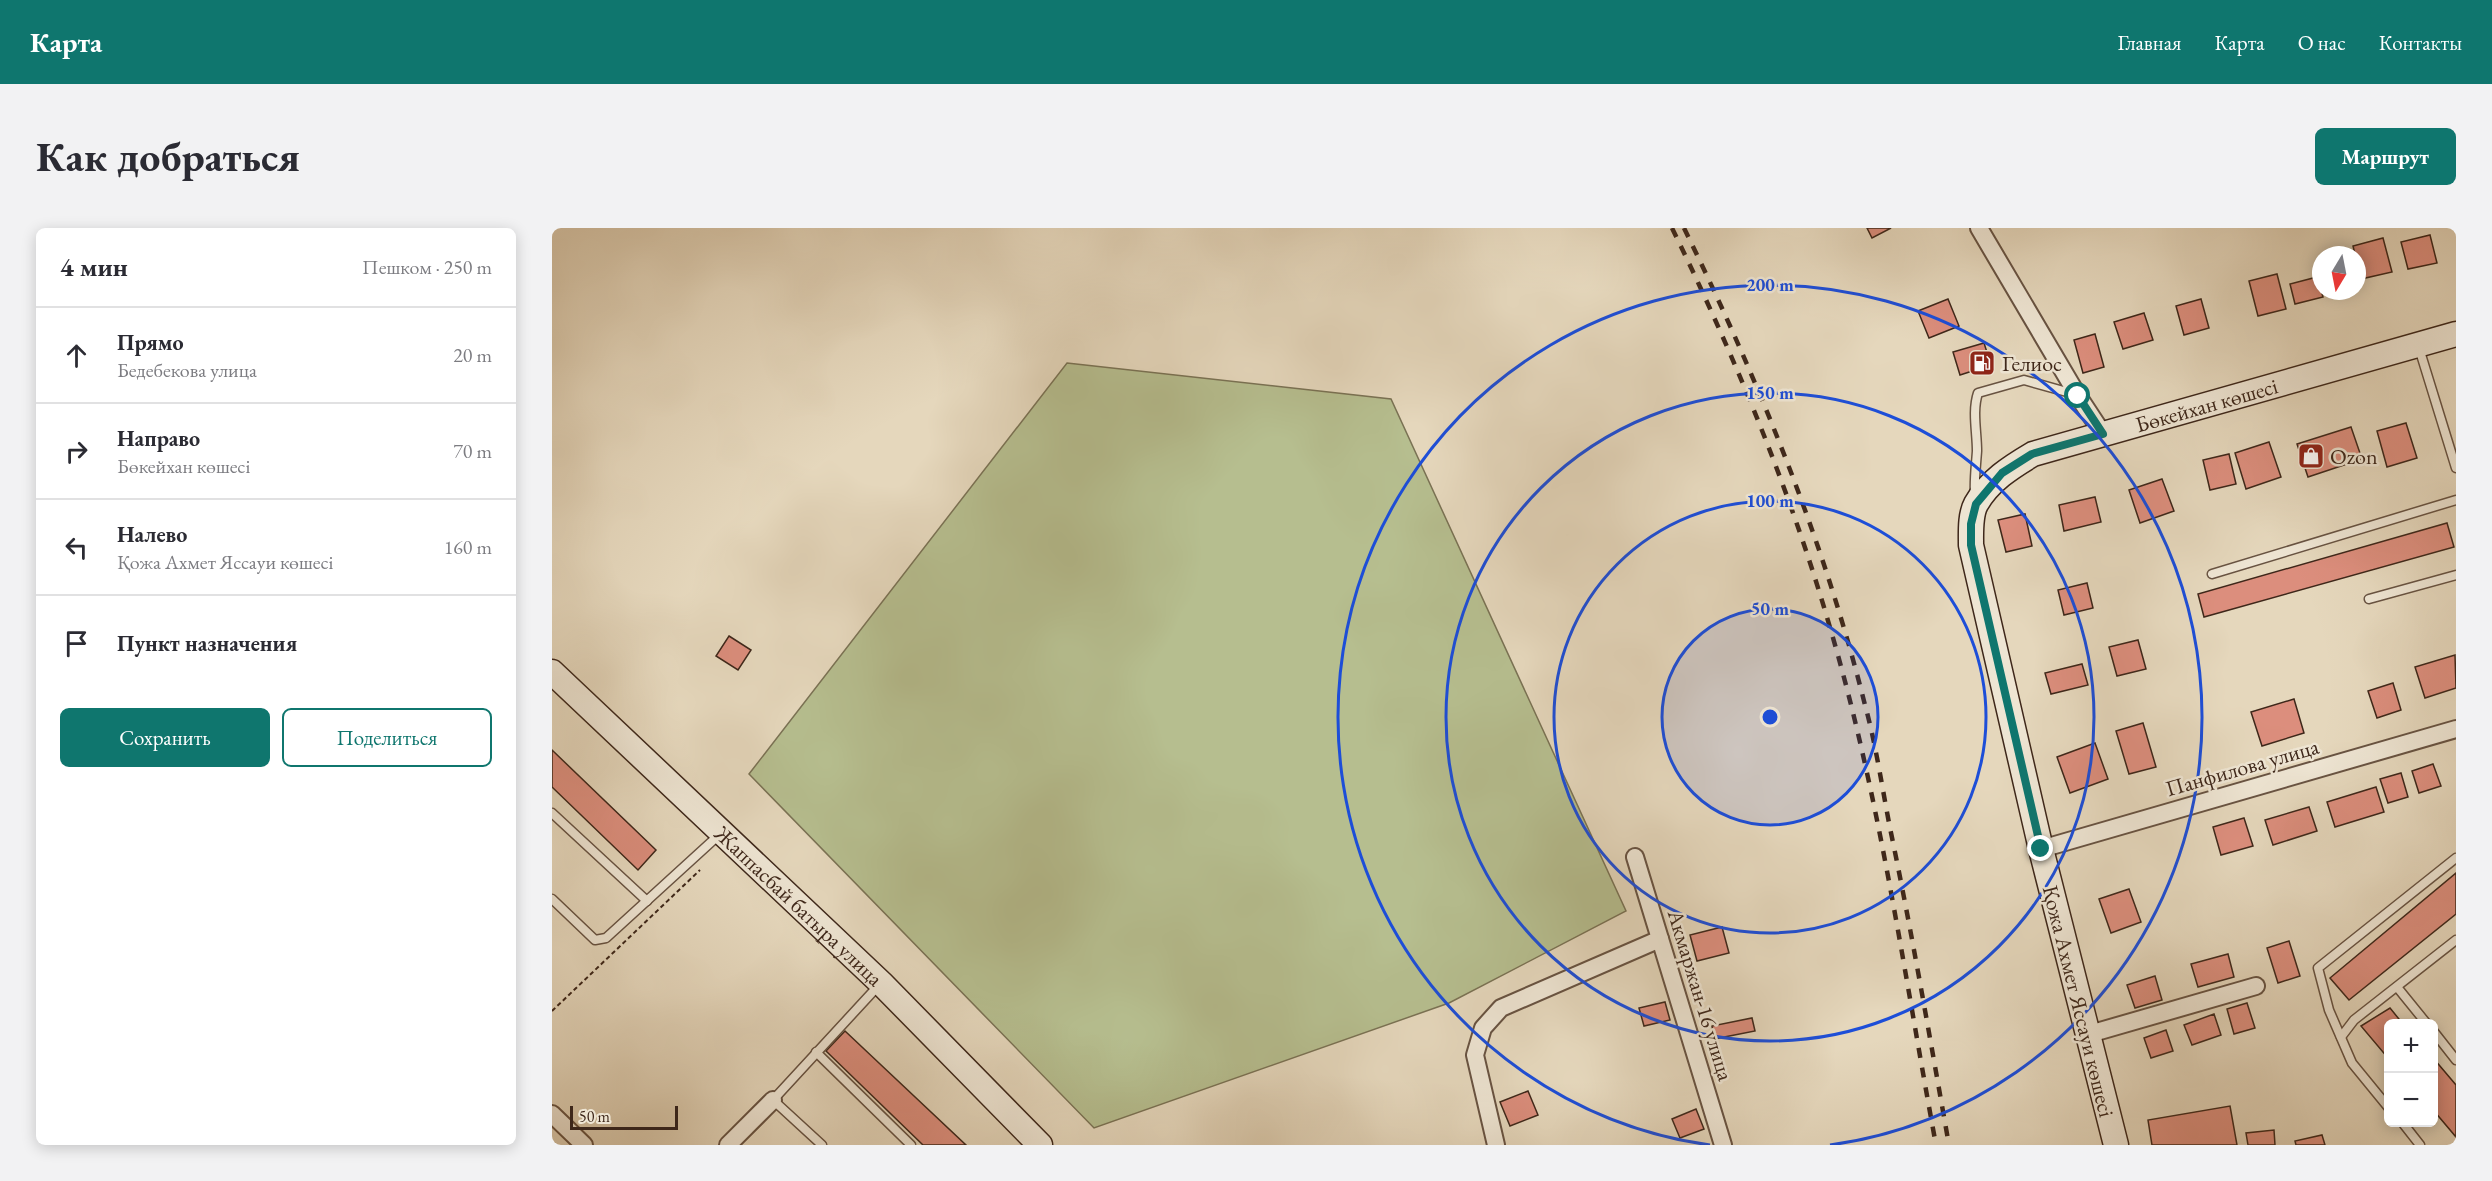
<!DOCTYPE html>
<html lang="ru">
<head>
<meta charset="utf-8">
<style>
  :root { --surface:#fff; --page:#f2f2f3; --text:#2b2b33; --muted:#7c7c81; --line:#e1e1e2; --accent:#0f766e }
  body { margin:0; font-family:"EB Garamond",serif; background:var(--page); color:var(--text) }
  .controls { position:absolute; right:18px; bottom:18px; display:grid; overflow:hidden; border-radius:9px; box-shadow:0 3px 15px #0003 }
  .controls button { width:54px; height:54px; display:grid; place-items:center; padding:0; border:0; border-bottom:2px solid var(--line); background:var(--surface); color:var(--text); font:30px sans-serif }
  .compass { position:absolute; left:1760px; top:18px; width:54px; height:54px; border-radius:50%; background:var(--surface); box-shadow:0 3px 15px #0003; rotate:190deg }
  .scale { position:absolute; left:18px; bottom:15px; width:108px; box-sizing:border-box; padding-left:6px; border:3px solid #3e271a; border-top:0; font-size:16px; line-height:21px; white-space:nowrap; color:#3e271a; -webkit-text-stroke:4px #eee5d3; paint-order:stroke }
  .stop { position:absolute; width:18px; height:18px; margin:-14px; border:4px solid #0f766e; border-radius:50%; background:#fff }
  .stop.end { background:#0f766e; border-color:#fff; box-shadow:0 2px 6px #0008 }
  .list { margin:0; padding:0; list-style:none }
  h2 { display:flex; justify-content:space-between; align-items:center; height:78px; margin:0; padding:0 24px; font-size:26px }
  h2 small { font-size:20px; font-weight:400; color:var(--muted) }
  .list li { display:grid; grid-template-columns:39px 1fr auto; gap:18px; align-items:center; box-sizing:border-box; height:96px; padding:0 24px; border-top:2px solid var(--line) }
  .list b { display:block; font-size:22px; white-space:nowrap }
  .list p { margin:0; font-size:20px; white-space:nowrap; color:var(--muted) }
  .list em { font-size:20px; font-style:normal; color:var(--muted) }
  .actions { display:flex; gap:12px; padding:18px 24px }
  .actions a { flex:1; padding:14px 0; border:2px solid var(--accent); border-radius:9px; text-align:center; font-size:21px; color:var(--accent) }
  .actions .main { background:var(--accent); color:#fff }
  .icon { flex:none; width:33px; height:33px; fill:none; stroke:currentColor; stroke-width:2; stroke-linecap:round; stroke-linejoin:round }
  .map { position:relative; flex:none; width:1904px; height:917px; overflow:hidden; border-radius:9px }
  header { display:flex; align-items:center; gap:36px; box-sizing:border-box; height:84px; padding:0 30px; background:var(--accent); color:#fff }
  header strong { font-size:28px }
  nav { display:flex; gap:33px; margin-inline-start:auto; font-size:21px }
  .intro { display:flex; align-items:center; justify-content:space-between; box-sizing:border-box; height:144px; padding:0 36px }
  h1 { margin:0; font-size:42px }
  .button { padding:15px 27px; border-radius:9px; background:var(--accent); color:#fff; font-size:21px; font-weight:700 }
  main { display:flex; gap:36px; padding:0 36px }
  aside { flex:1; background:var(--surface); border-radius:9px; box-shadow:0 3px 15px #0003 }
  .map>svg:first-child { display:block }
</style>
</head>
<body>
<header>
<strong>Карта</strong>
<nav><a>Главная</a><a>Карта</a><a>О нас</a><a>Контакты</a></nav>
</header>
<div class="intro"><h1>Как добраться</h1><a class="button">Маршрут</a></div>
<main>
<aside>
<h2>4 мин<small>Пешком · 250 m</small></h2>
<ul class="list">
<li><svg class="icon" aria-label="ahead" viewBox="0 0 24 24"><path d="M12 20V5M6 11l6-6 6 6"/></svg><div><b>Прямо</b><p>Бедебекова улица</p></div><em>20 m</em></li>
<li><svg class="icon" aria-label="right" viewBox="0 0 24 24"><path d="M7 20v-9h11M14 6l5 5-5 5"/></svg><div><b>Направо</b><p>Бөкейхан көшесі</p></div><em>70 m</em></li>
<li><svg class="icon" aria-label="left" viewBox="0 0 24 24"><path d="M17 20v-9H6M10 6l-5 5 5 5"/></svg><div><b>Налево</b><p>Қожа Ахмет Яссауи көшесі</p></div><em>160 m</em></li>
<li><svg class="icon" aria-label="arrive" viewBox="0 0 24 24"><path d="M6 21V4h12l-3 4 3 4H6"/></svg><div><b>Пункт назначения</b></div></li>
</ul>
<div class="actions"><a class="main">Сохранить</a><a>Поделиться</a></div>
</aside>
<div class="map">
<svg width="1904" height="917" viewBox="0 0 1904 917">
  <rect width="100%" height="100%" fill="#e5d7bc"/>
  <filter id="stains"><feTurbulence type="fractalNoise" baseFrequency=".00333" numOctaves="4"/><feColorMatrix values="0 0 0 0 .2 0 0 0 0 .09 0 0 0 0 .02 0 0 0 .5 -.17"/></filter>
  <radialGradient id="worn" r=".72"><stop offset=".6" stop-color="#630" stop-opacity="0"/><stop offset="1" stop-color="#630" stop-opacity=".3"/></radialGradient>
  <!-- green -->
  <polygon fill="#b6be8f" stroke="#7a7254" stroke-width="1.5" points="515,135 839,171 1074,683 897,775 542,900 197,546"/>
  <!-- building -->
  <g fill="#dc8e7d" stroke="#3e271a" stroke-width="1.5">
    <polygon points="1315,0 1339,0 1320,10"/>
    <polygon points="1878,7 1885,35 1856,41 1849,14"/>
    <polygon points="1831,10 1840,44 1809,51 1801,18"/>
    <polygon points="1725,46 1734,81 1706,88 1697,53"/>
    <polygon points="1765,49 1771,69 1743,76 1738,56"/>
    <polygon points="1396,71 1407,98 1377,110 1366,83"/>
    <polygon points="1649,71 1657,100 1632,107 1624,78"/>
    <polygon points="1592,85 1601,112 1571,121 1562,94"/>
    <polygon points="1543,106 1552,139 1531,145 1522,112"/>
    <polygon points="1432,115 1439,137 1408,147 1401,124"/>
    <polygon points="1854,195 1865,230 1835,239 1825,203"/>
    <polygon points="1799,199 1810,231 1756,249 1745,216"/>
    <polygon points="1717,214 1729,249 1694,261 1683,225"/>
    <polygon points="1677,226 1684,256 1658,262 1651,232"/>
    <polygon points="1610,251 1622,283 1588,295 1577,262"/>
    <polygon points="1543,269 1549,294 1512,303 1507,277"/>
    <polygon points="1473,286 1480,318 1454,324 1446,292"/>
    <polygon points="1895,295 1902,319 1652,389 1646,366"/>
    <polygon points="1535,355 1541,380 1512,387 1506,362"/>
    <polygon points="177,408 199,422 186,442 164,428"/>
    <polygon points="1586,412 1594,441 1565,448 1557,419"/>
    <polygon points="1903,427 1904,460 1873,470 1863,439"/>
    <polygon points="1530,436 1536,457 1499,466 1493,445"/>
    <polygon points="1841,455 1849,482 1825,490 1816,463"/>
    <polygon points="1742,471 1752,505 1710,518 1699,484"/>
    <polygon points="1591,495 1604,539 1577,546 1564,503"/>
    <polygon points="1543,515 1556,551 1518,565 1505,529"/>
    <polygon points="0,522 104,622 86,642 0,559"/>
    <polygon points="1881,536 1889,558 1867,565 1860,543"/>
    <polygon points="1849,545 1856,569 1836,575 1828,551"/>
    <polygon points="1824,559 1832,584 1783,599 1775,574"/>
    <polygon points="1757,579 1765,603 1721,617 1713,592"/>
    <polygon points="1692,590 1701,618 1669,627 1661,599"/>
    <polygon points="1904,645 1904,686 1797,772 1778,750"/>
    <polygon points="1577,661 1589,694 1559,705 1547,671"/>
    <polygon points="1170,699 1177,725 1145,733 1138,707"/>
    <polygon points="1737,713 1748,748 1726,755 1715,720"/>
    <polygon points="1676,726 1682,749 1646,759 1639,736"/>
    <polygon points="1603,748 1610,772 1583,780 1575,757"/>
    <polygon points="1113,774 1118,792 1092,798 1087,780"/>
    <polygon points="1695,775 1703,800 1682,806 1675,781"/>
    <polygon points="1838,780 1851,796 1836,796 1836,830 1809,798"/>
    <polygon points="1662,786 1669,807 1640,817 1632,797"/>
    <polygon points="1200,790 1203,803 1162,811 1160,798"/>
    <polygon points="1614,802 1621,823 1599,830 1592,810"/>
    <polygon points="293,803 414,917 371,917 274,823"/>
    <polygon points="1882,831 1904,857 1904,909 1882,883"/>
    <polygon points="976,863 986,887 958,898 948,874"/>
    <polygon points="1678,878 1685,917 1600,917 1596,892"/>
    <polygon points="1144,881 1152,901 1128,910 1120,891"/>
    <polygon points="1722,902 1723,917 1696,917 1694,905"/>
    <polygon points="1770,907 1773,917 1744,917 1743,913"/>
  </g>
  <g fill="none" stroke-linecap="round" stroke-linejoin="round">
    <defs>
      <g id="lane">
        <polyline points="1867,120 1904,240"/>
        <path d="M 1423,267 C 1422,252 1424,238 1425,223 C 1425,204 1420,183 1426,165 L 1472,152 L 1522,166"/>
        <polyline points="1660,346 1904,272"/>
        <polyline points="1817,371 1904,347"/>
        <polyline points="0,585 95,673"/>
        <polyline points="0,671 43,712 54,710 168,606"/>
        <polyline points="1845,759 1875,796"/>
        <polyline points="1882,804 1904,832"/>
        <polyline points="1789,809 1802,792 1904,712"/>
        <polyline points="264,824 359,917"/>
        <polyline points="1836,879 1800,835 1777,782 1766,740 1904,630"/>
        <polyline points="1850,894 1868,917"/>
        <polyline points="270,917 221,872 327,757"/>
      </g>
      <g id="street">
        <polyline points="1427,0 1526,168 1551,206"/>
        <polyline points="1489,621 1904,501"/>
        <polyline points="1083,629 1171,917"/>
        <polyline points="1534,807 1704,758"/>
        <polyline points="0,886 32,917"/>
        <polyline points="176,917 221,872"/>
        <polyline points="944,917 923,827 931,800 949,780 1108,711"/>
      </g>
      <g id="secondary">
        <path id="s1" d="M 0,444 L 329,755 L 488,917"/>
        <path id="s2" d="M 1564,917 L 1489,621 L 1419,317 C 1419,304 1418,287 1424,276 C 1437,253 1459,239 1481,226 L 1904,106"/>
      </g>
    </defs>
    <!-- lane casing -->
    <use href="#lane" stroke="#685342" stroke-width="11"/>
    <!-- street casing -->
    <use href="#street" stroke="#685342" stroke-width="20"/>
    <!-- secondary casing -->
    <use href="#secondary" stroke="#3e271a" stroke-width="27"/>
    <!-- path -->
    <polyline stroke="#3e271a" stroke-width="2" stroke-dasharray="4.5 3" stroke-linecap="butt" points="0,783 148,642"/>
    <!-- lane -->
    <use href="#lane" stroke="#eee5d3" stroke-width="8"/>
    <!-- street -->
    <use href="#street" stroke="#eee5d3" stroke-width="16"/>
    <!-- secondary -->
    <use href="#secondary" stroke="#eee5d3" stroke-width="24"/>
    <!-- rail -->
    <g stroke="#3e271a" stroke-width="4.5" stroke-dasharray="10 10" stroke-linecap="butt">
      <path d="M 1120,0 C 1183,129 1239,264 1279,403 C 1328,570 1352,745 1384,917"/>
      <path d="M 1132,0 C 1206,151 1272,313 1313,477 C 1324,517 1330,559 1338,600 C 1360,705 1378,811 1397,917"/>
    </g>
  </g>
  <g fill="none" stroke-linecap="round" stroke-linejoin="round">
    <!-- route -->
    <polyline stroke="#0f766e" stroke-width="8" points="1489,621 1419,317 1419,296 1424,276 1450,245 1480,226 1551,206 1526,168"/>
  </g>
  <!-- distance rings -->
  <circle cx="1218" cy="489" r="108" fill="#1d4ed8" fill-opacity=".12"/>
  <g fill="none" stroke="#1d4ed8" stroke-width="3">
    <circle cx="1218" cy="489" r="108"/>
    <circle cx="1218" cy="489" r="216"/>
    <circle cx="1218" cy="489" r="324"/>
    <path d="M1158 917A432 432 0 1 1 1278 917"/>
  </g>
  <!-- icons -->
  <defs>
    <symbol id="fuel-square" viewBox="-11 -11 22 22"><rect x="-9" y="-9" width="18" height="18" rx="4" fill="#8f2418" stroke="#eee5d3"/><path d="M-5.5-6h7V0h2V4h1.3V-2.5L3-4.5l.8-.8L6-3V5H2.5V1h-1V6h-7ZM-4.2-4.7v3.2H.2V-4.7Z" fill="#fff"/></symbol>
    <symbol id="shop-square" viewBox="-11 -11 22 22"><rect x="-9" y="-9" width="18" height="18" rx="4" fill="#8f2418" stroke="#eee5d3"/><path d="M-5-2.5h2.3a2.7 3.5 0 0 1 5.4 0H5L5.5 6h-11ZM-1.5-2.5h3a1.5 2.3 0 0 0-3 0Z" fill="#fff"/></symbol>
  </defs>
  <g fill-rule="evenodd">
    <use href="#fuel-square" x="1415" y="120" width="30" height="30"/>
    <use href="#shop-square" x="1744" y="213" width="30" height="30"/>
  </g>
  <g text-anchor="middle" stroke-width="5" stroke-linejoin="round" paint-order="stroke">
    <!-- poi labels -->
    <g font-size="22" fill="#3e271a" stroke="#eee5d3" text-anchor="start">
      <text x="1450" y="143">Гелиос</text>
      <text x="1778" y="236">Ozon</text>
    </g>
    <!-- street labels -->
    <g font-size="22" fill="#3e271a" stroke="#eee5d3">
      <text dy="8" stroke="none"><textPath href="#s2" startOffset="916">Бөкейхан көшесі</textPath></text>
      <text transform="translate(1690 539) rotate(-16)" y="8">Панфилова улица</text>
      <text dy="8" stroke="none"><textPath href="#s1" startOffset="340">Жаппасбай батыра улица</textPath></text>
      <text transform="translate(1149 767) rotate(73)" y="8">Акмаржан-16 улица</text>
      <text transform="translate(1527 773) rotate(76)" y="8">Қожа Ахмет Яссауи көшесі</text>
    </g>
  </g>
  <circle cx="1218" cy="489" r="9" fill="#1d4ed8" stroke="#eee5d3" stroke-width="3"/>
  <g font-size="18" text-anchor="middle" font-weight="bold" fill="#1d4ed8" stroke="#eee5d3" stroke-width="5" stroke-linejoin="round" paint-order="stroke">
    <text x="1218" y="63">200 m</text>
    <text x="1218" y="171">150 m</text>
    <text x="1218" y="279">100 m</text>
    <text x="1218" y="387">50 m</text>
  </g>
  <rect width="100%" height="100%" filter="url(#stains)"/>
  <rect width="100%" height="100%" fill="url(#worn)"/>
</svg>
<div class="controls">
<button>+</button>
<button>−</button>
</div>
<svg class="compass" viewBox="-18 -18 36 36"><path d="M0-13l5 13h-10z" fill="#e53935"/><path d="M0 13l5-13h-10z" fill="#7c7c81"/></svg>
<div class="scale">50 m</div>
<div class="stop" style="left:1526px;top:168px"></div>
<div class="stop end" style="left:1489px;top:621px"></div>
</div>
</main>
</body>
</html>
